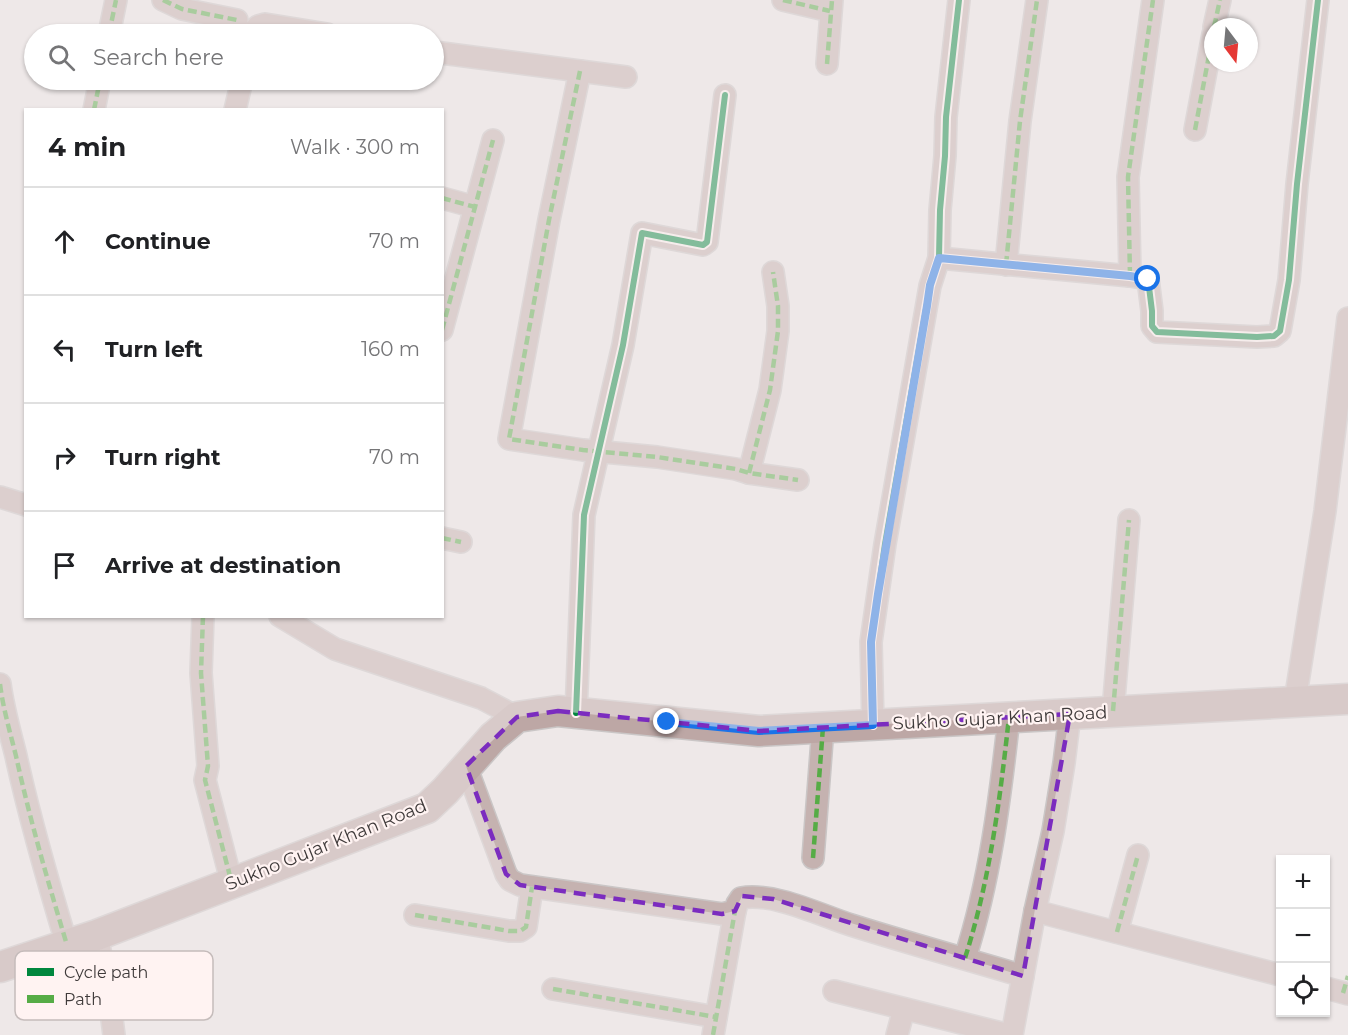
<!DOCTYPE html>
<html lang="en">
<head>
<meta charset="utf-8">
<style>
  :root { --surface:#fff; --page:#f6f6f6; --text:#202124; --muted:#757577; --line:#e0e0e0 }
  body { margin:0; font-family:Montserrat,sans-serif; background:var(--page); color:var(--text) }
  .controls { position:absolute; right:18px; bottom:18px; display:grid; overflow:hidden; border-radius:0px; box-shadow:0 2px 4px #0004 }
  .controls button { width:54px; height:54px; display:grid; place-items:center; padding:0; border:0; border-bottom:2px solid var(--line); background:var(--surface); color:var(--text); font:30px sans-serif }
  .compass { position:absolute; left:1204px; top:18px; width:54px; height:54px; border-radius:50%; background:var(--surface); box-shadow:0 2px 4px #0004; rotate:164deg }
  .stop { position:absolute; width:18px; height:18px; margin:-14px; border:4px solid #1a73e8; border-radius:50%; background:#fff }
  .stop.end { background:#1a73e8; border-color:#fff; box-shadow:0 2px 6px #0008 }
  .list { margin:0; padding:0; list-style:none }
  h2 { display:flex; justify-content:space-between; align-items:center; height:78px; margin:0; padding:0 24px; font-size:26px }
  h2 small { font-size:20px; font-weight:400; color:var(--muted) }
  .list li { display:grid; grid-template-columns:39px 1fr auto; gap:18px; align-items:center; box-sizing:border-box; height:108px; padding:0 24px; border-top:2px solid var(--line) }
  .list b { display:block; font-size:22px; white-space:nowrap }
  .list em { font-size:20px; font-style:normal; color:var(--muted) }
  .icon { flex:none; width:33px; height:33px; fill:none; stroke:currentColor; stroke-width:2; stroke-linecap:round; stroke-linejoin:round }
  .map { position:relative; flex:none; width:1348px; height:1035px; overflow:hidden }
  .search { position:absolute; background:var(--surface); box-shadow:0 2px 4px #0004; left:24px; top:24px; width:420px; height:66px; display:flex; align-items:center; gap:15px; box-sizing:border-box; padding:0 21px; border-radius:33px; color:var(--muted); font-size:22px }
  .panel { position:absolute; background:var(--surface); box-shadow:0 2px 4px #0004; left:24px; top:108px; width:420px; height:510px; border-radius:0px }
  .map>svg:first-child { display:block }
</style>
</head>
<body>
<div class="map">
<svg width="1348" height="1035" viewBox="0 0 1348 1035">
  <rect width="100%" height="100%" fill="#eee8e8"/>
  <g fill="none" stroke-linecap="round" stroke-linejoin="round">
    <defs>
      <g id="street">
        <polyline points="163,0 182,9 237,20"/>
        <polyline points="783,0 830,11"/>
        <polyline points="1214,27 1220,0"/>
        <polyline points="109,34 116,0"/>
        <polyline points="251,34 258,26 265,24 327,34"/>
        <polyline points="434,52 626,77"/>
        <polyline points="827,64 832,0"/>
        <polyline points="580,71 549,220 509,439 583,450 657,457 736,469 749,473 798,480"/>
        <polyline points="94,110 100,80"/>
        <polyline points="235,110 242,80"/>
        <polyline points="1195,130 1213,34"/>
        <polyline points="442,198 475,207"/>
        <polyline points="939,258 1130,276 1148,279 1152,311 1152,326 1157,332 1257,337 1274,336 1280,331 1289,280 1297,184 1318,0"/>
        <polyline points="1006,265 1020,121 1037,0"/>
        <polyline points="1130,276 1128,177 1153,0"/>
        <polyline points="442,330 493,140"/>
        <polyline points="749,473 770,390 778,331 778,306 773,272"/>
        <polyline points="0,497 26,505"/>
        <polyline points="442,538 461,542"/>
        <polyline points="203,616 201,673 208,766 205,780 232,884"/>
        <polyline points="280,616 335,649 481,698 517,717"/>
        <path d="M 0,684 C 3,708 10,732 16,756 C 30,820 48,882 67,945"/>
        <polyline points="1295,701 1325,511 1348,318"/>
        <polyline points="1113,711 1129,520"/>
        <polyline points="576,713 584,515 623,345 642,233 703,245 707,242 725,95"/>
        <polyline points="873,725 871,642 885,544 923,326 930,286 939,258 940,210 945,156 946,117 959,0"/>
        <path d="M 466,766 L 506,874 L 510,880 L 520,885 L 722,914 L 735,911 L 737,904 L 741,898 C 774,892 820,915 851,925 C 908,943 966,959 1023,976"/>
        <polyline points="813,858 823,727"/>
        <polyline points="1035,911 1280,975"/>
        <polyline points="415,915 509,931 520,931 526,927 532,887"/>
        <polyline points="1117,932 1138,855"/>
        <polyline points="97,935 109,996 114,1035"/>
        <path d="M 965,958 C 990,880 1000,799 1009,717"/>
        <polyline points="1326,988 1348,994"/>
        <polyline points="553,989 716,1017"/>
        <polyline points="834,991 1009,1035"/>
        <polyline points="713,1035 735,911"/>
        <polyline points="897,1035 904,1009"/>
        <polyline points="1012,1035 1035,911 1053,831 1064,763 1070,714"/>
      </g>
      <polyline id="secondary" points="0,967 97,935 427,808 445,791 493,737 517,717 558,711 759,731 1348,699"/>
    </defs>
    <!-- street casing -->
    <use href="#street" stroke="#cac6c6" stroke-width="24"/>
    <!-- secondary casing -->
    <use href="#secondary" stroke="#cac6c6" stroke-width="33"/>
    <!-- street -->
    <use href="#street" stroke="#c5b2b0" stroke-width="21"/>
    <!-- secondary -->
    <use href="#secondary" stroke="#bda7a5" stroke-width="30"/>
    <!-- quiet -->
    <g stroke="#56ac46" stroke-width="4.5" stroke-dasharray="9 4.5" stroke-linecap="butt">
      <polyline points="163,0 182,9 237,20"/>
      <polyline points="783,0 830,11"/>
      <polyline points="1214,27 1220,0"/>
      <polyline points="109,34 116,0"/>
      <polyline points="827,64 832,0"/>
      <polyline points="580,71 549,220 509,439 583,450 657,457 736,469 749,473 798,480"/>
      <polyline points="94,110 100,80"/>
      <polyline points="1195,130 1213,34"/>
      <polyline points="442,198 475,207"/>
      <polyline points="1006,265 1020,121 1037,0"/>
      <polyline points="1130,276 1128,177 1153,0"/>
      <polyline points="442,330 493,140"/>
      <polyline points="749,473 770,390 778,331 778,306 773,272"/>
      <polyline points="442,538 461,542"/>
      <polyline points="203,616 201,673 208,766 205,780 232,884"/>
      <path d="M 0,684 C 3,708 10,732 16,756 C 30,820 48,882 67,945"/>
      <polyline points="1113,711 1129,520"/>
      <polyline points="813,858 823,727"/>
      <polyline points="415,915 509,931 520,931 526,927 532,887"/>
      <polyline points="1117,932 1138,855"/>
      <path d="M 965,958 C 990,880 1000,799 1009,717"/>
      <polyline points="553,989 716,1017"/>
      <polyline points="1343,993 1348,976"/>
      <polyline points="713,1035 735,911"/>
    </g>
    <defs>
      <g id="cycleway">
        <polyline points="939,258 1130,276 1148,279 1152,311 1152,326 1157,332 1257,337 1274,336 1280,331 1289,280 1297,184 1318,0"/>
        <polyline points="576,713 584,515 623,345 642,233 703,245 707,242 725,95"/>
        <polyline points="873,725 871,642 885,544 923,326 930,286 939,258 940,210 945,156 946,117 959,0"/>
      </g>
    </defs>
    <!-- cycleway casing -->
    <use href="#cycleway" stroke="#fff3f2" stroke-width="10"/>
    <!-- cycleway -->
    <use href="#cycleway" stroke="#00873e" stroke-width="6"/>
  </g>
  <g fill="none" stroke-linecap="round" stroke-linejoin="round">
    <!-- route -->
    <polyline stroke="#1a73e8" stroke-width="8" points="667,722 759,731 873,725 871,642 878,594 927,306 930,285 939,258 1130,276 1148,279"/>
  </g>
  <!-- marked area -->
  <path d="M0 0H1348V1035H0ZM 558,711 L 759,731 L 1070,714 L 1023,976 L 773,899 L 742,896 L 735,911 L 722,914 L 520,885 L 506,874 L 466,766 L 517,717 Z" fill="#eee8e8" fill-opacity=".55" fill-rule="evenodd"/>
  <path fill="none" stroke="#7b2cbf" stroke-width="4.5" stroke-dasharray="12 8" stroke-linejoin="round" d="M 558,711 L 759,731 L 1070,714 L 1023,976 L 773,899 L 742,896 L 735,911 L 722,914 L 520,885 L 506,874 L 466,766 L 517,717 Z"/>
  <g text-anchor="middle" stroke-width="4.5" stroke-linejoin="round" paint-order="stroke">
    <!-- street labels -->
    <g font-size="18" fill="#3f3a3a" stroke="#fff3f2">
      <text transform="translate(1000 718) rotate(-3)" y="6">Sukho Gujar Khan Road</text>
      <text transform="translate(326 845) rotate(-22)" y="6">Sukho Gujar Khan Road</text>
    </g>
  </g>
  <!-- legend -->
  <rect x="15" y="951" width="198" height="69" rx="9" fill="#fff3f2" stroke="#c5bcbb" stroke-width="1.5"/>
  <rect x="27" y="968" width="27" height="8" fill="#00873e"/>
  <rect x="27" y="995" width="27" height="8" fill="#56ac46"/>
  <g font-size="16" fill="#3f3a3a">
    <text x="64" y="978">Cycle path</text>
    <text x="64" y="1005">Path</text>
  </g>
</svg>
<div class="controls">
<button>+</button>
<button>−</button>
<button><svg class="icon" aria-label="locate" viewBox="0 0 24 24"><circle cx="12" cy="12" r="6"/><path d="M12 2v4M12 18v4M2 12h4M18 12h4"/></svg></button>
</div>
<svg class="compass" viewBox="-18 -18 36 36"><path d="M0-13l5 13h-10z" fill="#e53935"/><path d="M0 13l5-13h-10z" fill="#757577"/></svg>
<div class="stop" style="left:1148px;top:279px"></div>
<div class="stop end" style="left:667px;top:722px"></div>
<div class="search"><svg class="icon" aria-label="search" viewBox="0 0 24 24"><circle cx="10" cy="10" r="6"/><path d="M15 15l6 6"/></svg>Search here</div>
<section class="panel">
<h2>4 min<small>Walk · 300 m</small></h2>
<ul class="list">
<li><svg class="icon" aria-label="ahead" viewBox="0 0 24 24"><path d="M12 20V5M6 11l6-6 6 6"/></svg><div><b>Continue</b></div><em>70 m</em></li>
<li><svg class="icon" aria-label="left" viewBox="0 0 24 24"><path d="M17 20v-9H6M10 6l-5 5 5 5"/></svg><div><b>Turn left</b></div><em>160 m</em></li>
<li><svg class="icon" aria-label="right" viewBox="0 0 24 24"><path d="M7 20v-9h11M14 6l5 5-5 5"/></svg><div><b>Turn right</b></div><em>70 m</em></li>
<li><svg class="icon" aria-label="arrive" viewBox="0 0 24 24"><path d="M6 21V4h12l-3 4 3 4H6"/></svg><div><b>Arrive at destination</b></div></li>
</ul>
</section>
</div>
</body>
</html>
